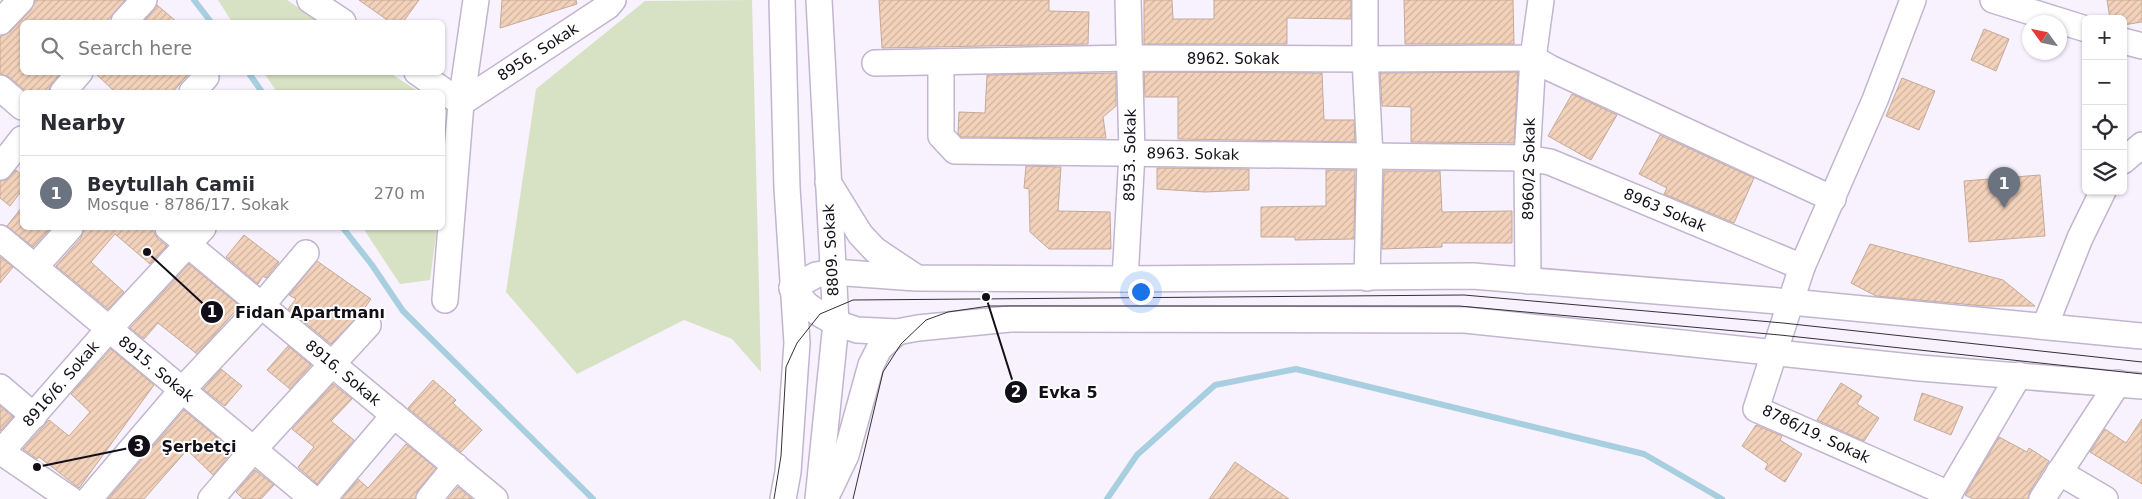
<!DOCTYPE html>
<html lang="en">
<head>
<meta charset="utf-8">
<style>
  :root { --surface:#fff; --page:#f2f2f3; --text:#2b2b33; --muted:#7c7c81; --line:#e1e1e2; --accent:#125c8f }
  body { margin:0; font-family:"DejaVu Sans",sans-serif; background:var(--page); color:var(--text) }
  .controls { position:absolute; right:15px; top:15px; display:grid; overflow:hidden; border-radius:8px; box-shadow:0 1px 4px #0004 }
  .controls button { width:45px; height:45px; display:grid; place-items:center; padding:0; border:0; border-bottom:1px solid var(--line); background:var(--surface); color:var(--text); font:25px sans-serif }
  .compass { position:absolute; left:2022px; top:15px; width:45px; height:45px; border-radius:50%; background:var(--surface); box-shadow:0 1px 4px #0004; rotate:303deg }
  .you { position:absolute; left:1140px; top:291px; width:18px; height:18px; margin:-12px; border:4px solid #fff; border-radius:50%; background:#1a73e8; box-shadow:0 0 0 8px #1a73e833 }
  .badge { display:grid; place-items:center; width:32px; height:32px; border-radius:50%; background:var(--accent); color:#fff; font-size:16px; font-weight:700 }
  .pin { position:absolute; translate:-50% -41px; filter:drop-shadow(0 1px 2px #0008) }
  .pin::after { content:''; position:absolute; top:26px; width:18px; height:15px; background:inherit; clip-path:polygon(0 0,100% 0,50% 100%) }
  .list { margin:0; padding:0; list-style:none }
  h2 { display:flex; justify-content:space-between; align-items:center; height:65px; margin:0; padding:0 20px; font-size:21px }
  h2 small { font-size:16px; font-weight:400; color:var(--muted) }
  .list li { display:grid; grid-template-columns:32px 1fr auto; gap:15px; align-items:center; box-sizing:border-box; height:75px; padding:0 20px; border-top:1px solid var(--line) }
  .list b { display:block; font-size:19px; white-space:nowrap }
  .list p { margin:0; font-size:16px; white-space:nowrap; color:var(--muted) }
  .list em { font-size:16px; font-style:normal; color:var(--muted) }
  .icon { flex:none; width:28px; height:28px; fill:none; stroke:currentColor; stroke-width:2; stroke-linecap:round; stroke-linejoin:round }
  .map { position:relative; flex:none; width:2142px; height:499px; overflow:hidden }
  .search { position:absolute; background:var(--surface); box-shadow:0 1px 4px #0004; left:20px; top:20px; width:425px; height:55px; display:flex; align-items:center; gap:12px; box-sizing:border-box; padding:0 18px; border-radius:8px; color:var(--muted); font-size:19px }
  .panel { position:absolute; background:var(--surface); box-shadow:0 1px 4px #0004; left:20px; top:90px; width:425px; height:140px; border-radius:8px }
  .map>svg:first-child { display:block }
</style>
</head>
<body>
<div class="map">
<svg width="2142" height="499" viewBox="0 0 2142 499">
  <defs>
    <pattern id="building-hatch" width="6" height="6" patternUnits="userSpaceOnUse" patternTransform="scale(1.25)"><rect width="6" height="6" fill="#f2d2bb"/><path d="M-1 1l2-2M0 6l6-6M5 7l2-2" fill="none" stroke="#cfb3a0"/></pattern>
  </defs>
  <rect width="100%" height="100%" fill="#f8f2fe"/>
  <!-- grass -->
  <g fill="#d7e1c3">
    <polygon points="218,0 287,0 319,22 232,22"/>
    <polygon points="752,0 761,372 732,339 684,320 577,374 506,292 536,89 645,1"/>
    <polygon points="264,73 390,73 419,92 277,92"/>
    <polygon points="363,228 437,228 430,280 400,284"/>
  </g>
  <g fill="none" stroke-linecap="round" stroke-linejoin="round">
    <!-- stream -->
    <g stroke="#a8cfdf" stroke-width="6">
      <polyline points="194,0 211,22"/>
      <polyline points="248,72 262,92"/>
      <polyline points="343,228 372,265 403,311 593,499"/>
      <polyline points="1107,499 1137,455 1215,385 1296,369 1644,454 1722,499"/>
    </g>
  </g>
  <!-- building -->
  <g fill="url(#building-hatch)" stroke="#c5aa98">
    <polygon points="35,0 125,0 106,22 22,22 22,72 61,72 52,83 48,92 27,92 9,77 0,74 0,36 10,32 31,10"/>
    <polygon points="359,0 419,0 403,22 390,22"/>
    <polygon points="502,0 576,0 577,4 500,28"/>
    <polygon points="879,0 1049,0 1049,11 1089,12 1088,44 882,48"/>
    <polygon points="1144,0 1172,0 1173,19 1214,19 1214,0 1351,0 1351,19 1287,18 1287,44 1144,44"/>
    <polygon points="1404,0 1513,0 1514,44 1405,44"/>
    <polygon points="2107,0 2142,0 2142,22 2123,25 2123,19 2110,19"/>
    <polygon points="157,5 177,22 143,22"/>
    <polygon points="1984,29 2009,39 1996,71 1971,60"/>
    <polygon points="94,72 190,72 173,92 115,92"/>
    <polygon points="1144,72 1322,73 1324,120 1354,120 1355,142 1178,139 1178,97 1145,97"/>
    <polygon points="1518,72 1514,143 1411,142 1411,107 1382,106 1380,73"/>
    <polygon points="1116,73 1116,106 1103,117 1106,138 961,137 958,133 959,112 985,113 987,75"/>
    <polygon points="1902,78 1935,91 1919,130 1886,116"/>
    <polygon points="1572,94 1617,115 1591,160 1548,136"/>
    <polygon points="1660,135 1754,178 1734,223 1664,194 1667,188 1639,174"/>
    <polygon points="1026,166 1061,167 1058,211 1110,212 1111,249 1049,249 1030,232 1029,189 1024,188"/>
    <polygon points="1157,168 1249,169 1249,190 1205,192 1157,189"/>
    <polygon points="16,170 22,175 22,190 10,206 0,198 0,181 6,180"/>
    <polygon points="1326,170 1355,170 1354,239 1295,240 1295,237 1261,237 1261,207 1326,206"/>
    <polygon points="1384,171 1440,171 1442,212 1512,211 1512,243 1442,243 1442,247 1382,249"/>
    <polygon points="2040,175 2045,236 1969,242 1964,181"/>
    <polygon points="22,207 22,228 46,228 49,230 33,247 7,226"/>
    <polygon points="84,228 151,228 158,239 167,246 150,264 115,234 91,262 124,292 108,309 56,266 81,238"/>
    <polygon points="244,235 279,262 266,278 263,276 258,284 226,257"/>
    <polygon points="1870,244 2003,280 2035,306 1984,306 1876,296 1851,283"/>
    <polygon points="0,257 13,267 0,283"/>
    <polygon points="317,261 371,299 361,313 331,344 288,309 296,299 289,295"/>
    <polygon points="189,264 240,306 197,354 158,323 144,339 130,328"/>
    <polygon points="288,346 311,365 290,389 267,370"/>
    <polygon points="111,349 154,385 79,488 39,457 37,459 23,449 49,420 69,436 90,412 71,394"/>
    <polygon points="221,369 242,386 225,406 203,389"/>
    <polygon points="433,380 456,400 453,403 482,430 461,452 408,408"/>
    <polygon points="1841,383 1862,396 1857,404 1879,418 1864,441 1817,420"/>
    <polygon points="333,384 352,399 331,421 354,440 317,484 298,467 314,447 292,429"/>
    <polygon points="1922,393 1963,407 1951,435 1914,420"/>
    <polygon points="0,406 13,417 0,431"/>
    <polygon points="184,410 233,451 213,475 187,450 144,499 108,499"/>
    <polygon points="2142,419 2142,484 2090,452 2105,429 2126,443"/>
    <polygon points="1756,425 1782,436 1780,440 1802,454 1785,482 1765,469 1768,464 1742,446"/>
    <polygon points="1999,437 2027,452 2029,448 2049,461 2030,491 2028,499 1973,499 1965,495"/>
    <polygon points="406,444 436,468 418,490 415,499 342,499 358,479 368,488"/>
    <polygon points="1235,462 1289,499 1209,499"/>
    <polygon points="255,470 274,485 261,499 243,499 236,492"/>
    <polygon points="458,487 472,499 448,499"/>
  </g>
  <g fill="none" stroke-linecap="round" stroke-linejoin="round">
    <defs>
      <g id="minor">
        <polyline points="310,0 343,22"/>
        <polyline points="782,0 787,188 797,343 788,472 783,499"/>
        <polyline points="1365,0 1365,59 1370,156 1367,278"/>
        <polyline points="1913,0 1875,100 1802,267 1756,409 1949,494"/>
        <polyline points="1993,0 2086,29"/>
        <polyline points="0,22 21,0"/>
        <polyline points="124,22 144,0"/>
        <polyline points="2123,41 2142,46"/>
        <polyline points="941,62 941,136 955,151 1527,158 1550,162 1802,267"/>
        <polyline points="875,63 1130,58 1365,59 1533,58 1541,0"/>
        <polyline points="417,72 461,103 608,6 613,0"/>
        <polyline points="0,88 22,107"/>
        <polyline points="63,92 80,72"/>
        <polyline points="192,92 206,77"/>
        <polyline points="2123,161 2142,145"/>
        <polyline points="0,167 22,139"/>
        <polyline points="828,182 860,234 875,250 914,276"/>
        <polyline points="168,228 495,499"/>
        <polyline points="0,238 313,499"/>
        <polyline points="35,267 70,228"/>
        <polyline points="1125,279 1132,153 1128,0"/>
        <polyline points="1528,281 1527,158 1533,58 1550,68 1833,199"/>
        <polyline points="792,288 807,305 820,314 836,323 857,330 897,332 918,328 1010,319 1465,320 1920,368 2142,386"/>
        <polyline points="792,288 816,275 833,272 916,278 1125,279 1473,276 1791,302 2142,336"/>
        <polyline points="445,300 461,103 476,0"/>
        <polyline points="2045,326 2080,238 2103,191"/>
        <polyline points="0,387 34,416"/>
        <polyline points="0,451 70,499"/>
        <polyline points="1,452 109,329 203,228"/>
        <polyline points="2059,472 2105,499"/>
        <polyline points="89,499 182,390 262,305 306,253"/>
        <polyline points="211,499 253,450 368,325"/>
        <polyline points="323,499 394,415"/>
        <polyline points="429,499 456,466"/>
        <polyline points="818,499 836,323 819,0"/>
        <polyline points="825,499 846,455 871,365 879,349 897,332"/>
        <polyline points="1946,499 2019,375"/>
        <polyline points="2042,499 2118,383"/>
      </g>
    </defs>
    <!-- minor casing -->
    <use href="#minor" stroke="#c2b5cf" stroke-width="28"/>
    <!-- minor -->
    <use href="#minor" stroke="#fff" stroke-width="25"/>
    <!-- tram -->
    <g stroke="#343039" stroke-width="1">
      <polyline points="774,499 781,456 786,367 797,343 820,314 853,300 1464,295 1783,323 2142,362"/>
      <polyline points="853,499 883,372 901,344 926,320 948,312 989,306 1459,306 1780,335 2142,374"/>
    </g>
  </g>
  <g text-anchor="middle" stroke-width="4" stroke-linejoin="round" paint-order="stroke">
    <!-- street labels -->
    <g font-size="15" fill="#130f18" stroke="#fff">
      <text transform="translate(538 52) rotate(-33)" y="5">8956. Sokak</text>
      <text x="1233" y="64">8962. Sokak</text>
      <text transform="translate(1193 154) rotate(1)" y="5">8963. Sokak</text>
      <text transform="translate(1130 155) rotate(-89)" y="5">8953. Sokak</text>
      <text transform="translate(1529 169) rotate(-89)" y="5">8960/2 Sokak</text>
      <text transform="translate(1665 210) rotate(23)" y="5">8963 Sokak</text>
      <text transform="translate(831 250) rotate(-93)" y="5">8809. Sokak</text>
      <text transform="translate(156 369) rotate(40)" y="5">8915. Sokak</text>
      <text transform="translate(343 373) rotate(40)" y="5">8916. Sokak</text>
      <text transform="translate(61 384) rotate(-49)" y="5">8916/6. Sokak</text>
      <text transform="translate(1816 434) rotate(25)" y="5">8786/19. Sokak</text>
    </g>
  </g>
  <!-- callouts -->
  <path fill="none" stroke="#130f18" stroke-width="2" d="M147 252L212 312M986 297L1016 392M37 467L139 446"/>
  <g fill="#130f18" stroke="#fff" stroke-width="2">
    <circle cx="147" cy="252" r="5"/>
    <circle cx="986" cy="297" r="5"/>
    <circle cx="37" cy="467" r="5"/>
    <circle cx="212" cy="312" r="12"/>
    <circle cx="1016" cy="392" r="12"/>
    <circle cx="139" cy="446" r="12"/>
  </g>
  <g font-size="15" text-anchor="middle" font-weight="bold" fill="#fff">
    <text x="212" y="317">1</text>
    <text x="1016" y="397">2</text>
    <text x="139" y="451">3</text>
  </g>
  <g font-size="16" text-anchor="middle" font-weight="bold" fill="#130f18" stroke="#fff" stroke-width="4" stroke-linejoin="round" paint-order="stroke">
    <text x="310" y="318">Fidan Apartmanı</text>
    <text x="1068" y="398">Evka 5</text>
    <text x="199" y="452">Şerbetçi</text>
  </g>
</svg>
<div class="controls">
<button>+</button>
<button>−</button>
<button><svg class="icon" aria-label="locate" viewBox="0 0 24 24"><circle cx="12" cy="12" r="6"/><path d="M12 2v4M12 18v4M2 12h4M18 12h4"/></svg></button>
<button><svg class="icon" aria-label="layers" viewBox="0 0 24 24"><path d="M12 4l9 5-9 5-9-5zM3 14l9 5 9-5"/></svg></button>
</div>
<svg class="compass" viewBox="-18 -18 36 36"><path d="M0-13l5 13h-10z" fill="#e53935"/><path d="M0 13l5-13h-10z" fill="#7c7c81"/></svg>
<div class="you"></div>
<div class="pin badge" style="left:2004px;top:208px;background:#6b7280">1</div>
<div class="search"><svg class="icon" aria-label="search" viewBox="0 0 24 24"><circle cx="10" cy="10" r="6"/><path d="M15 15l6 6"/></svg>Search here</div>
<section class="panel">
<h2>Nearby<small></small></h2>
<ul class="list">
<li><span class="badge" style="background:#6b7280">1</span><div><b>Beytullah Camii</b><p>Mosque · 8786/17. Sokak</p></div><em>270 m</em></li>
</ul>
</section>
</div>
</body>
</html>
